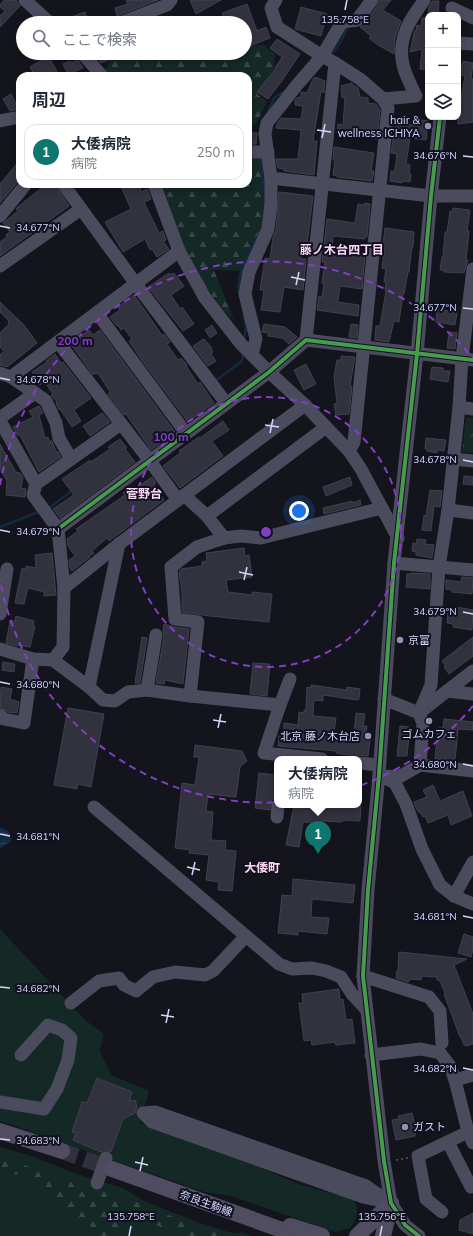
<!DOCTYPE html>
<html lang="ja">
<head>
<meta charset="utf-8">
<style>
  :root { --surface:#fff; --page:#f2f2f3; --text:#1f2937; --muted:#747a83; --line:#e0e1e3; --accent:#0f766e }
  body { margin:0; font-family:Mulish,"Noto Sans JP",sans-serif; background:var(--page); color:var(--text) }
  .controls { position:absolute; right:12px; top:12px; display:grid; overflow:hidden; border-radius:8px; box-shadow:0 2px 6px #0003 }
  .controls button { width:36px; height:36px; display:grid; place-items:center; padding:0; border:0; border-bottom:1px solid var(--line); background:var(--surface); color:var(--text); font:20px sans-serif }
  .you { position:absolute; left:299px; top:511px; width:14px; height:14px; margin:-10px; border:3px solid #fff; border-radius:50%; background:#1a73e8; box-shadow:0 0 0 6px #1a73e833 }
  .badge { display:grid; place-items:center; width:26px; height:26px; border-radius:50%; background:var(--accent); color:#fff; font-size:13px; font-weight:700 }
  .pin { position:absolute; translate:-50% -33px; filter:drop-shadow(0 1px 2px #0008) }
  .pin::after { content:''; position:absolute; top:21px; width:14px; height:12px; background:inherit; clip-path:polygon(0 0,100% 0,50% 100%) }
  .popup { position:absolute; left:274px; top:756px; width:88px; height:52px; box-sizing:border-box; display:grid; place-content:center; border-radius:8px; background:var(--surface); filter:drop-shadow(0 1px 3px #0005); font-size:13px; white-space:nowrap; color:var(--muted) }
  .popup b { font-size:15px; color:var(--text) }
  .popup::after { content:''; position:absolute; left:50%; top:100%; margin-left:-8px; border:8px solid transparent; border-top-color:var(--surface) }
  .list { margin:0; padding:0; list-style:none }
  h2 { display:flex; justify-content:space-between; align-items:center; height:52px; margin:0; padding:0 16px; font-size:17px }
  h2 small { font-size:13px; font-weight:400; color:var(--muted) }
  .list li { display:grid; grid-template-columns:26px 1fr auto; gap:12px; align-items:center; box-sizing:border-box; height:56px; margin:0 8px 8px; padding:0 8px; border:1px solid var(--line); border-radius:12px }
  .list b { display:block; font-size:15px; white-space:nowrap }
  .list p { margin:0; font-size:13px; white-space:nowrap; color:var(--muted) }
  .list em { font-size:13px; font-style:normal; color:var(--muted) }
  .icon { flex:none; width:22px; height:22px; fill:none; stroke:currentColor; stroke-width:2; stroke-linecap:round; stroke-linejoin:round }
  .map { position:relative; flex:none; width:473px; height:1236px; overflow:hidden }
  .search { position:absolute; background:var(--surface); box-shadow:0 2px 6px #0003; left:16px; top:16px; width:236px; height:44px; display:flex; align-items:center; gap:10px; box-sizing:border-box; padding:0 14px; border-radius:22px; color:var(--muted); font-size:15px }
  .panel { position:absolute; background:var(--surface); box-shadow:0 2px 6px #0003; left:16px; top:72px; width:236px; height:116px; border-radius:12px }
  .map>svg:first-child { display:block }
</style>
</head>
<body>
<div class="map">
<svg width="473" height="1236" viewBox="0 0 473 1236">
  <defs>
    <pattern id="forest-firs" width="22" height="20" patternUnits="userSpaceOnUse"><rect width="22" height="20" fill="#142826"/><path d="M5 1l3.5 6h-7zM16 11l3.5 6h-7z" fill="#354646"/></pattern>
    <pattern id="park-tufts" width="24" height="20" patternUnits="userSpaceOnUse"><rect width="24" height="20" fill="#142826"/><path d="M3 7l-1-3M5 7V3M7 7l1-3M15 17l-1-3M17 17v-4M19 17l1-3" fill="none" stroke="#354646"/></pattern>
    <pattern id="water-waves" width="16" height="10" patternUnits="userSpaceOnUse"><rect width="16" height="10" fill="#132940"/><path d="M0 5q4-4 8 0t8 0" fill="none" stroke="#34475c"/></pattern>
  </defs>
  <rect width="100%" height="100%" fill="#14141d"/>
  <!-- grass -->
  <g fill="#142826">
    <path d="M 0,929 L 84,1019 L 104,1034 L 100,1051 L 111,1075 L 149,1091 L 140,1123 L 249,1163 L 301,1185 L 354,1199 C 359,1210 358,1218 350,1228 L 335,1232 L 231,1196 L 204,1192 L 0,1121 Z"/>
    <polygon points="0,1147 32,1156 76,1174 123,1188 144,1201 200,1223 232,1233 244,1233 252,1236 0,1236"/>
  </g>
  <!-- forest -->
  <g fill="url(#forest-firs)">
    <polygon points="264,45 275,54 274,69 257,94 267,102 256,124 248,123 248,76 108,76 104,71 110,60 133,53 245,53 245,46"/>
    <path d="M 248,157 L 263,157 L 269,203 L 265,228 L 245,271 L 214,270 L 234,320 C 193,286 178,233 160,184 L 248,184 Z"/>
    <polygon points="0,1155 10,1160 81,1185 108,1190 190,1224 227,1236 180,1236 135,1215 113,1236 89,1236 100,1229 79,1224 64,1213 52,1196 20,1174 7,1176 0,1175"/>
  </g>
  <!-- park -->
  <polygon fill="url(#park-tufts)" points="466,417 473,418 473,453 462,452"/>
  <!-- water -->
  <polygon fill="url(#water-waves)" points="0,827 9,831 11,841 0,849"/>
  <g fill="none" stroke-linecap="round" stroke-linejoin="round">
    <!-- stream -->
    <g stroke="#132940" stroke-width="2.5">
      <polyline points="330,56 338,46 348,27"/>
      <polyline points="268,112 274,98 285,91"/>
      <polyline points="260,155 265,198"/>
      <path d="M 239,293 C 236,272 250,252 259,234"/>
      <polyline points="244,315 246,328 244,340"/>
      <polyline points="214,382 242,361 243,353"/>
      <polyline points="49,508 74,489"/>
      <polyline points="0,527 41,511"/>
    </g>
  </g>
  <!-- building -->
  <g fill="#32323f" stroke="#404050">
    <polygon points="4,0 16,0 20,6 0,27 0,16 5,11 0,7 0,5"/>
    <polygon points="126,0 158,0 117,16 115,8 128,4"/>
    <polygon points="190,0 221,0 196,14"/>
    <polygon points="380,0 391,0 383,10 401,21 395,38 394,54 378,45 369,38 371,36 360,27 363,25 378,5"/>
    <polygon points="432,1 439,1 438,14 428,14 429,7"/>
    <polygon points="247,4 257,31 266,27 270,38 245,48 245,23 226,23 222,13"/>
    <polygon points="301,7 327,14 321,36 295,29"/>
    <polygon points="85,12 89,23 58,23 58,22"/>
    <polygon points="422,18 428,18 428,70 420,69 422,49 410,52 414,33 415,30 416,31 417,25 421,26"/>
    <polygon points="277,39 300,54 281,82 268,99 257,92 276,68 275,68 282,57 270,48"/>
    <polygon points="105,54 108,60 101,63 97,57"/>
    <polygon points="48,56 57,71 49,76 35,76 30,67"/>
    <polygon points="78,60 83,68 68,74 63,64 70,61 71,63"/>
    <polygon points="463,61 473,63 471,79 473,79 473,122 458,124 458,115 465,76 460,75"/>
    <polygon points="315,77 325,81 324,93 321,91 313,141 317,141 314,175 284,171 284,169 278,168 276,159 298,159 301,130 276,128 277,124 281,118 301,119 303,106 295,105 295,100 298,97 301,98 301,92 307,93 313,79"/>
    <polygon points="352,83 353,86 355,86 358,88 360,97 368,98 368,103 376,104 380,110 377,139 372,138 373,136 337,132 338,124 343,125 345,97 342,98 341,86"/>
    <polygon points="11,94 19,109 10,111 3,99"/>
    <polygon points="421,120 428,121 426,140 410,138 406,164 410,165 409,173 411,174 410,182 403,181 402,183 390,181 391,171 393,172 395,169 397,154 391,153 396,122 419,126"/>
    <polygon points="248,133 257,133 256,144 248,144"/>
    <polygon points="334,147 374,153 371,171 374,171 372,181 337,177 337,176 333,175 335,160 333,160"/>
    <polygon points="20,160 20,179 0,203 0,184"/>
    <polygon points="52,184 55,185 69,206 0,256 0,242 7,237 6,235 10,232 3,223 18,211 16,209 18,207 45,185 47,188"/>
    <polygon points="120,184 139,184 141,192 147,189 151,199 144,202 159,233 163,231 166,240 163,241 169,249 157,257 152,249 150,250 145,239 123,252 105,222 131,209"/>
    <polygon points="279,192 313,196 307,245 303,245 301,259 306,259 303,290 284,287 280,312 261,310 264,290 260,290 265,258 270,259 273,237 276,230"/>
    <polygon points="365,203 370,204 367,237 365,236 365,239 333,236 332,250 365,254 362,289 340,286 338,300 338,302 359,305 358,316 317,310 319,296 322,297 324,283 322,283 325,262 322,262 327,219 355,223 358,204 365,205"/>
    <polygon points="453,208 470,210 467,231 469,231 466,260 468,260 464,273 444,272 444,270 440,270 442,257 443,257 445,232 447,232 450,211 452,212"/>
    <polygon points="385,228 414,232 413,247 412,247 409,272 408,272 404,294 403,294 399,322 394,321 389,342 375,340 376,326 380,326 386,291 385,291 386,282 384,282 386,269 382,268 385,245 383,245"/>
    <polygon points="169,273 170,275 174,273 184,286 171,295 180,309 182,307 194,324 183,331 148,287"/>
    <polygon points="134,295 162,335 164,334 170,342 167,344 178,360 181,358 183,360 187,365 186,366 198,384 200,382 214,403 188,422 143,362 129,341 132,339 124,328 121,330 118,325 117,326 110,317 120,310 118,307"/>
    <polygon points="0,302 24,325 37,343 7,367 0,365 0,355 4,351 0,347 0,333 9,324 8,323 9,321 0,312"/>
    <polygon points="437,308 457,313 455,325 436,322"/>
    <polygon points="264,324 285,327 297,337 289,344 282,338 268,336 268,333 262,332"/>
    <polygon points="351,324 358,325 357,338 349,337"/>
    <polygon points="212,325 217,333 210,338 205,330"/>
    <polygon points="89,330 93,335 100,330 175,432 151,450 126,414 124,415 108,394 110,392 99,375 96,373 93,375 70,343"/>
    <polygon points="449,332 457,333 455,349 447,348"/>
    <polygon points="204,339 212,348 211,349 213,352 211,354 216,361 208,366 193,346"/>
    <polygon points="55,354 61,363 63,362 91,398 74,410 81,421 72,427 60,409 59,410 56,403 57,402 51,395 53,394 44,381 40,383 32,372 47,362 46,361"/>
    <polygon points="341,356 355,357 350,386 352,386 349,414 336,415 334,404 337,403 334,377 337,360 341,360"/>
    <polygon points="306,364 316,384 304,390 294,370"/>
    <polygon points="432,367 443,368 443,371 450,371 448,382 430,379"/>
    <polygon points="39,406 43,413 39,415 45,438 48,437 49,441 52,441 56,452 57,451 61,457 39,472 20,435 18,436 13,427 33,417 29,411"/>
    <polygon points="102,413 110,422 90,436 83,426"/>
    <polygon points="223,421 229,430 212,441 223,456 180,488 163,466 180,453 179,451 199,437 200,438"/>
    <polygon points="426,438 446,440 444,451 437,450 437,453 427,451 427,449 425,449"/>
    <polygon points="120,439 127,448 125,449 135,462 60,518 53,509 74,495 62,479 90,460 91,462 110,449 108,447"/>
    <polygon points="0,444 16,472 20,473 23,477 21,488 26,489 25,497 6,495 7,481 0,469"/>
    <polygon points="464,476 473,477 473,485 463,484"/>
    <polygon points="152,477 156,483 154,485 164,500 109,541 107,538 92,551 94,553 89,556 90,557 72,571 70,568 69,560 75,556 68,546 67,539 78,531 76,529 125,495 123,493 134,486 136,488"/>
    <polygon points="350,477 352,485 326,496 323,487"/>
    <polygon points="430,490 442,491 440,507 434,506 431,531 422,530 424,515 426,516"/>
    <polygon points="360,500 361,505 324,514 323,508 352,501 353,503"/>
    <polygon points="417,539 426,540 425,544 434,545 432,558 416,555 416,552 412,551 413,543 416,544"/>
    <polygon points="244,548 245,556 249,555 252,577 226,580 228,592 252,595 252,592 272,594 269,622 209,616 182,612 182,593 179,571 181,569 202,566 202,562 207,561 206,553"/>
    <polygon points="52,553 56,595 44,596 44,592 28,588 24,604 15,603 22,568 26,569 26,566 36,568 35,555"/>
    <polygon points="411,573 430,574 430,589 406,587 407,574 411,574"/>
    <polygon points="462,577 473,578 472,594 452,592 452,590 446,589 446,580 461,582"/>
    <polygon points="456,607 473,610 472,630 453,627 453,624 447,623 448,611 455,612"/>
    <polygon points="16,616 34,621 33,625 35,626 30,647 17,645 17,646 6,643 10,621 15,621"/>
    <polygon points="164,624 174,627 189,629 183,684 165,680 164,684 156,683 164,636 163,631"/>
    <polygon points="142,637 147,638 140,683 135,683"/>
    <polygon points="473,637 473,656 449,674 444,667 446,666 442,661"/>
    <polygon points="3,662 15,664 14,672 2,670"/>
    <polygon points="253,663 270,664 267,696 250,694"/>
    <polygon points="311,685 346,690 347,687 360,689 359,699 357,700 323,695 323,701 314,700 313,714 313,716 336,718 334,732 354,734 356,713 365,714 363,726 367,726 366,733 371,733 368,756 359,755 355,756 336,753 336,751 278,746 279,735 283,735 284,723 298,725 299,712 304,713 304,710 306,710 307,687 311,688"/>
    <polygon points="1,687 12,689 10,699 19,702 17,713 8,712 0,707"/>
    <polygon points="68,708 104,714 91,787 78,784 77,789 54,785"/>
    <polygon points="444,719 473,722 473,730 458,729 455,761 435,759 438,728 443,728"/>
    <polygon points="400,726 410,727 407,756 397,756"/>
    <polygon points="195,745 242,751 247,761 240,767 236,797 208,794 206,811 213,812 211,840 226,841 225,850 236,851 232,891 218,890 219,882 206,880 209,855 189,853 190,850 175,848 182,783 195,785 199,757 194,757"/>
    <polygon points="259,773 277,775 274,798 271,801 270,810 255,808"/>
    <polygon points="433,785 440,801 463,791 472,816 451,825 448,815 428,823 425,816 423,817 420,812 419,813 416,808 414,802 427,797 423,790"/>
    <polygon points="294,805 361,805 360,821 344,820 344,821 341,821 341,822 322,821 322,823 303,822 299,847 286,845"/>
    <polygon points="293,879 355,885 353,903 312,899 311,917 329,918 327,934 298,931 298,935 278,933 282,895 292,896"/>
    <polygon points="464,934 473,937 473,949 471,957 458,953"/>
    <polygon points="399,952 467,959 454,965 473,1014 473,1044 467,1046 464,1045 461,1037 460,1037 444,994 445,993 440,981 437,980 437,977 422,976 421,980 411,979 408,982 396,978 397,973 396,972 398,970"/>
    <polygon points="339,989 340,1000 343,999 346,1020 352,1019 355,1043 336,1045 335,1042 312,1045 311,1040 304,1041 299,1003 303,1003 302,994"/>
    <polygon points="97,1078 132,1092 129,1101 135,1100 137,1106 135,1113 123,1119 111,1152 105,1150 101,1152 73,1140 76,1133 72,1132 82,1102 87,1103"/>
    <polygon points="412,1113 416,1129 415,1129 415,1136 396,1140 392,1120 399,1119 398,1116"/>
    <polygon points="473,1213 473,1234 459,1230 460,1220"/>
  </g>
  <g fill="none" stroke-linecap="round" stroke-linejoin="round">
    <!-- major-tunnel -->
    <polyline stroke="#31313e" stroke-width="16" stroke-dasharray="16 8" stroke-linecap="butt" points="62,1151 112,1169"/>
    <!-- path -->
    <polyline stroke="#4b5a62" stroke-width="1.5" stroke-dasharray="2 3" stroke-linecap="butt" points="396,1160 408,1158"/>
    <!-- minor -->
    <g stroke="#4a4b5d" stroke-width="13">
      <polyline points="25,0 50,23"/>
      <polyline points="276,0 271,8 277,27 322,56 335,63 360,79 383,99 388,108 354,442 349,451"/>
      <polyline points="452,8 473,18"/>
      <polyline points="120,23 167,5 171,0"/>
      <polyline points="458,43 473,44"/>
      <polyline points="82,53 102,76"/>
      <path d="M 383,99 L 416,96 C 404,72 396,56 406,30 C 410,19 418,10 424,0"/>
      <polyline points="0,121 20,117"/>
      <polyline points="248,152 268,152"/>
      <polyline points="271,178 431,196 473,196"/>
      <polyline points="63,184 136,284 226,403"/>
      <polyline points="154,184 179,251 205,298 241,344 269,372 305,405 349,451 361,469 398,538"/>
      <polyline points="0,216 26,184"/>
      <polyline points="0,266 81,209"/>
      <polyline points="97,313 186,433"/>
      <polyline points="306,340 335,63"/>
      <polyline points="58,342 150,461 178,500"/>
      <polyline points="252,355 256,339 245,294 249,272 268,229 271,204 271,178 265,134 267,123 297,85 322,56 342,22 357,20 372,0"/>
      <polyline points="0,373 11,377 35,393 0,418"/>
      <polyline points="11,377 179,251"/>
      <polyline points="35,393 46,401 56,423 59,438 71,459"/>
      <polyline points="459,407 473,409"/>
      <polyline points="0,421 36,484 33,495 58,529 64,588 63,647 53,660 89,687 119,544"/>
      <polyline points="453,459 473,461"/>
      <polyline points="36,484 121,424"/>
      <polyline points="184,495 207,516 224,538 241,536 261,538 382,508"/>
      <polyline points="448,510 473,513"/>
      <polyline points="207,516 326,427"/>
      <polyline points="58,529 269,372 306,340 473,360"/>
      <polyline points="394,563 473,570"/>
      <polyline points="64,588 119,544 305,405"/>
      <polyline points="0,614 7,569"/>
      <polyline points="0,649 33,659 53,660"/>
      <polyline points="89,687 103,700 115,701 128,692 147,690 190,696 198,622 175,619 171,567 197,547 224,538"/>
      <polyline points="147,690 156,635"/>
      <polyline points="447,691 473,694"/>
      <polyline points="190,696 280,705 264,753 322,759"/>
      <polyline points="384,699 419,713 423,723 420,765 399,777 384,776"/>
      <polyline points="280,705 290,679"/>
      <polyline points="420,712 473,671"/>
      <polyline points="419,713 431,685 439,567 448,510 459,407 462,358 473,269"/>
      <polyline points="0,715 4,719 24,723 33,659"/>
      <polyline points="359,763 379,765"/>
      <polyline points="420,765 473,771"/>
      <polyline points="379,775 395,783 406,804 422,849 440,885 454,896 473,904"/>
      <polyline points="94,807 279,964 292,969 312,968 326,971 341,977 352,994 366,1009"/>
      <polyline points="277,817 278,805"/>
      <polyline points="454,896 473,862"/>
      <polyline points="363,976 429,997 440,1011 442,1043"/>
      <polyline points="71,1003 99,981 119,978 124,985 136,991 153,977 175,972 205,975 213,971 246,936"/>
      <polyline points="371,1055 421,1049 440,1053 450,1066 455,1080 468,1132 473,1143"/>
      <polyline points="455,1080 473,1075"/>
      <polyline points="0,1102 44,1109 57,1089 68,1060 71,1038 62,1030 48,1025 21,1055"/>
      <polygon points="155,1112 366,1186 391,1203 363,1197 152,1122 143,1113"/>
      <polyline points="448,1142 471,1187"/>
      <polyline points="97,1183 106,1158"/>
      <polyline points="442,1212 426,1199 418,1156 468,1132"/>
      <polyline points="419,1236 405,1225 391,1203 384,1161 363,976 368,890 379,775 394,563 417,354 431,196 440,117"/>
    </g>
    <!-- major -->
    <g stroke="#504c62" stroke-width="16">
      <polyline points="0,1131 62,1151"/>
      <polyline points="112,1169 299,1236"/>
      <polyline points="290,1226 322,1236"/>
      <polyline points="357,1236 391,1203"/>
      <polyline points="383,1236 391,1203"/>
    </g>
    <defs>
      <g id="cycleway">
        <polyline points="58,529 269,372 306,340 473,360"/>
        <polyline points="419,1236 405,1225 391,1203 384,1161 363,976 368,890 379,775 394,563 417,354 431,196 440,117"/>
      </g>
    </defs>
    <!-- cycleway casing -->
    <use href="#cycleway" stroke="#111021" stroke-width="6"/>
    <!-- cycleway -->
    <use href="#cycleway" stroke="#469c4c" stroke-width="4"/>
  </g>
  <!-- ticks -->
  <path fill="none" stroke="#d5d6fa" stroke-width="1.5" d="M 345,10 L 347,0M 317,130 L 331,132M 322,138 L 325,124M 463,156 L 473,157M 0,226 L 10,228M 291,277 L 305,280M 296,285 L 299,272M 463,308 L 473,309M 0,378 L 10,380M 265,425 L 279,427M 270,433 L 273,419M 463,460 L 473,462M 0,530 L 10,532M 239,572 L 253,575M 244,580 L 247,567M 463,612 L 473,614M 0,682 L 10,684M 213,720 L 226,722M 218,728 L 221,714M 463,764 L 473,766M 0,834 L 10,836M 187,867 L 200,870M 192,875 L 195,862M 463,916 L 473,918M 0,987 L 10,988M 161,1015 L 174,1017M 166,1023 L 169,1009M 463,1068 L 473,1070M 0,1139 L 10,1140M 135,1162 L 148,1165M 140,1171 L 143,1157M 129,1236 L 131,1226M 380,1236 L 382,1226"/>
  <!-- distance rings -->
  <g fill="none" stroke="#843dc5" stroke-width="2" stroke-dasharray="7 5">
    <circle cx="266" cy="532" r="135"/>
    <path d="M473 706A270 270 0 0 1 0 579M0 485A270 270 0 0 1 473 358"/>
  </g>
  <!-- markers -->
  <g fill="#9192ad" stroke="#111021" stroke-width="1.5">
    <circle cx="428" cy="126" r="4"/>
    <circle cx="400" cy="640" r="4"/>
    <circle cx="429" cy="721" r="4"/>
    <circle cx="368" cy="736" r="4"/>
    <circle cx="405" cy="1127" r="4"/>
  </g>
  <g text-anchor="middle" stroke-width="4" stroke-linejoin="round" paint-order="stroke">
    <!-- poi labels -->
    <g font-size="11" fill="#d5d6fa" stroke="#111021" text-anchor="end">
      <text x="420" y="124">hair &amp;<tspan x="420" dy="13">wellness ICHIYA</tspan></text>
      <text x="408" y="644" text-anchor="start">京富</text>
      <text x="429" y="738" text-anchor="middle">ゴムカフェ</text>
      <text x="360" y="740">北京 藤ノ木台店</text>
      <text x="413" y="1131" text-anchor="start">ガスト</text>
    </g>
    <!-- street labels -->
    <g font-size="11" fill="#d5d6fa" stroke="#111021">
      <text transform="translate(206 1203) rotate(20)" y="4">奈良生駒線</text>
    </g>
    <!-- neighbourhood labels -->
    <g font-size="12" font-weight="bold" fill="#fbd7f2" stroke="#111021">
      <text x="342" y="254">藤ノ木台四丁目</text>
      <text x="144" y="498">菅野台</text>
      <text x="262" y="872">大倭町</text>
    </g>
  </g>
  <g font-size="10" text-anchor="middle" fill="#d5d6fa" stroke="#111021" stroke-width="4" stroke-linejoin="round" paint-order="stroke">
    <text x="345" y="23">135.758°E</text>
    <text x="435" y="159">34.676°N</text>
    <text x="38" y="231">34.677°N</text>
    <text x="435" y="311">34.677°N</text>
    <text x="38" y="383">34.678°N</text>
    <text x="435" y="463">34.678°N</text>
    <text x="38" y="535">34.679°N</text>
    <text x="435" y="615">34.679°N</text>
    <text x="38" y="688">34.680°N</text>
    <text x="435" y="768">34.680°N</text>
    <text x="38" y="840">34.681°N</text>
    <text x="435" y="920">34.681°N</text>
    <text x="38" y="992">34.682°N</text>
    <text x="435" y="1072">34.682°N</text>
    <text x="38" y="1144">34.683°N</text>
    <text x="131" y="1220">135.758°E</text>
    <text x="382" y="1220">135.756°E</text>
  </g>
  <circle cx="266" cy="532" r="6" fill="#843dc5" stroke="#111021" stroke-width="2"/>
  <g font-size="12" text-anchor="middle" font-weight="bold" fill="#843dc5" stroke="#111021" stroke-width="4" stroke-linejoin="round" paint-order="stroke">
    <text x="75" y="345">200 m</text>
    <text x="171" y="441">100 m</text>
  </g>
</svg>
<div class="controls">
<button>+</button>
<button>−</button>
<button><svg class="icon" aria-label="layers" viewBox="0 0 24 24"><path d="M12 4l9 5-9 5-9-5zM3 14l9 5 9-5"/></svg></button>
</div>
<div class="you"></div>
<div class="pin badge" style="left:318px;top:854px">1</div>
<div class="popup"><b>大倭病院</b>病院</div>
<div class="search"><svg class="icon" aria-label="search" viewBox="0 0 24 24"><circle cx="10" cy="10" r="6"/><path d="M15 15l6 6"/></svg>ここで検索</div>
<section class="panel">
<h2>周辺<small></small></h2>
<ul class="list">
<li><span class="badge">1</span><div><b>大倭病院</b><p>病院</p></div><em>250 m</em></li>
</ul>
</section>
</div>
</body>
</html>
